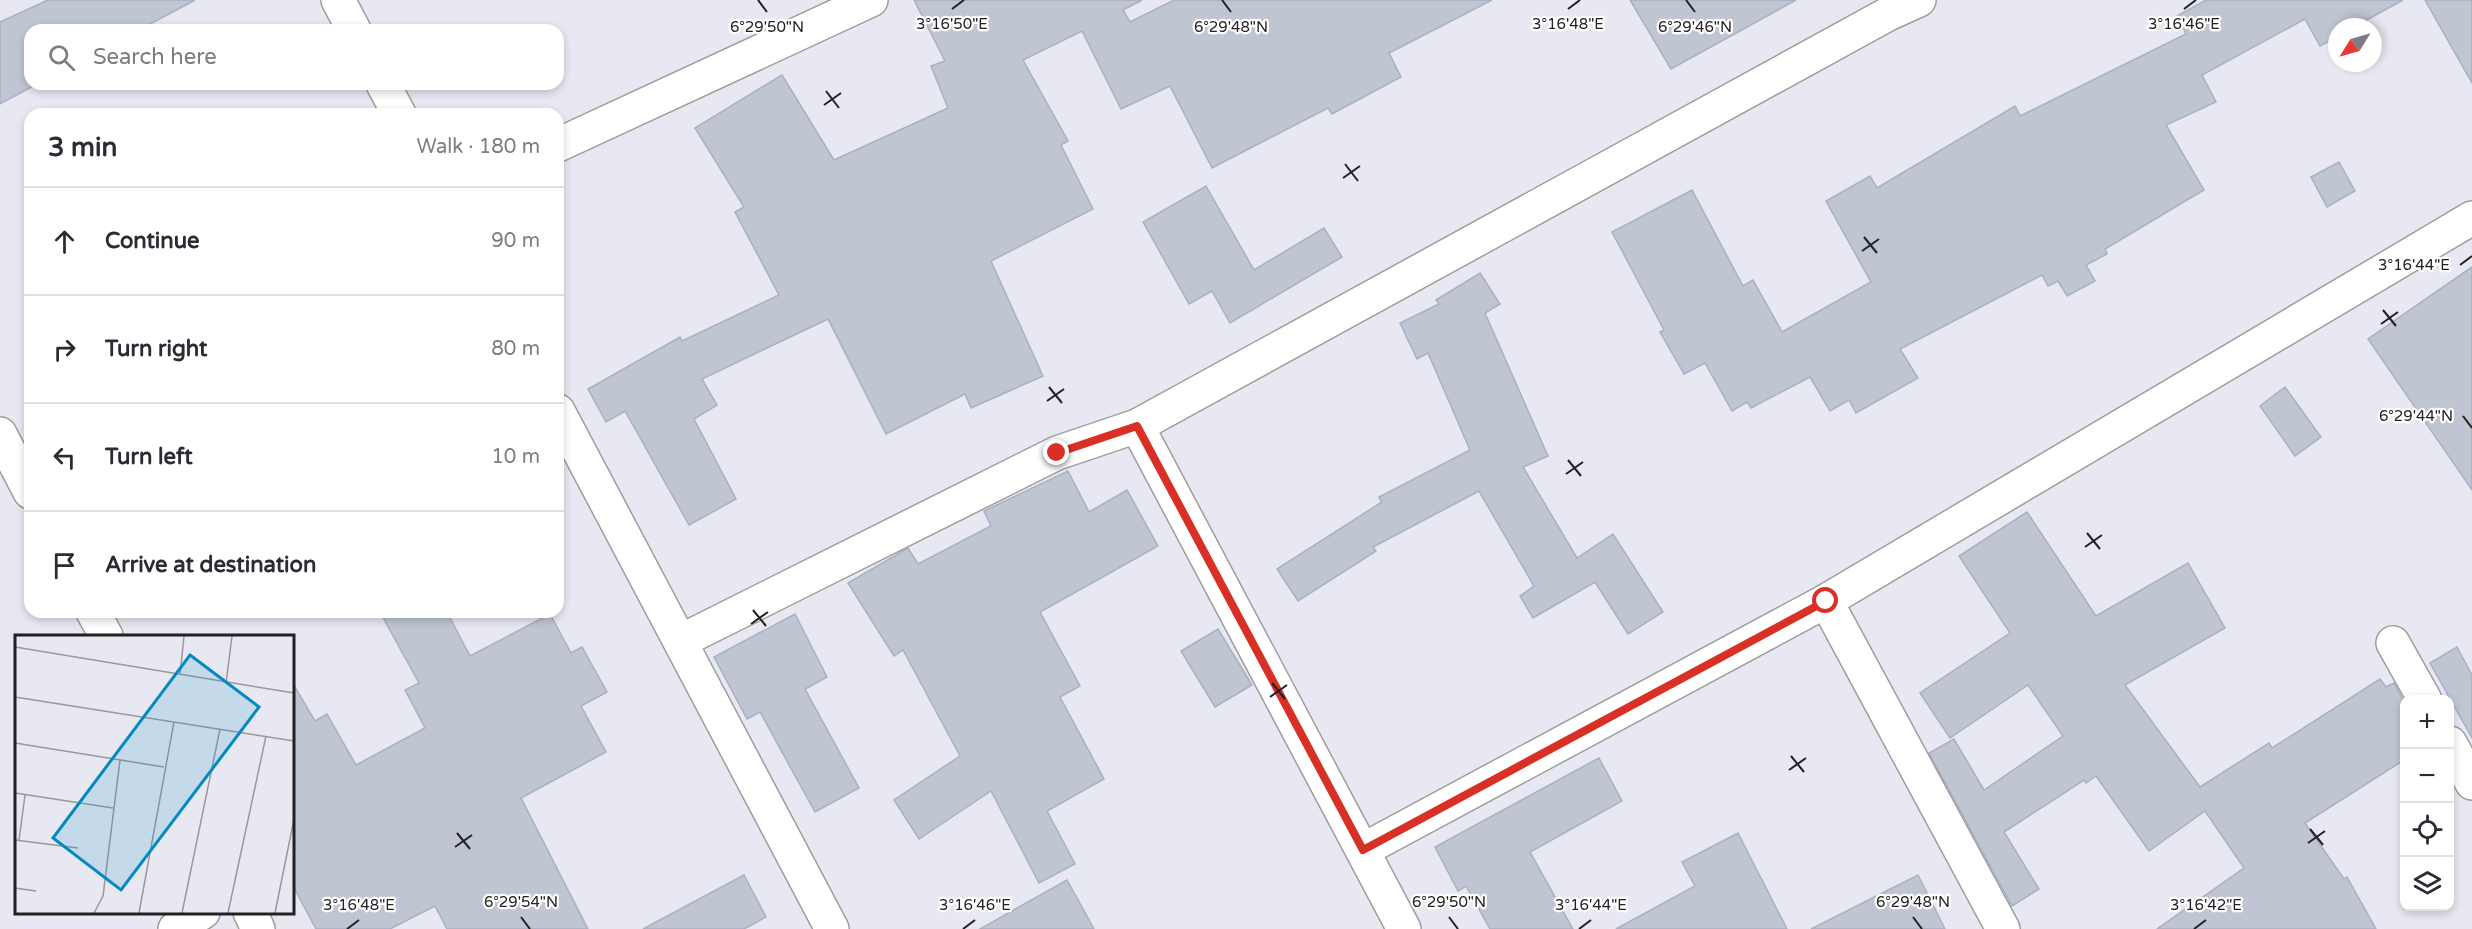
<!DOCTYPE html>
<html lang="en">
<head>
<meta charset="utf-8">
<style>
  :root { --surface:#fff; --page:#f2f2f3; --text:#2b2b33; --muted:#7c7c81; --line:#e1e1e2 }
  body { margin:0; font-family:"Varela Round",sans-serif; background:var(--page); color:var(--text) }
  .controls { position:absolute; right:18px; bottom:18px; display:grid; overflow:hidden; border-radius:12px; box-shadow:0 3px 9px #0003 }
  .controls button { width:54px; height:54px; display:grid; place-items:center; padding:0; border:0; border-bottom:2px solid var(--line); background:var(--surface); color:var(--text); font:30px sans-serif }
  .compass { position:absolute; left:2328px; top:18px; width:54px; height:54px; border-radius:50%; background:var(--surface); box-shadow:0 3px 9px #0003; rotate:233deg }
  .stop { position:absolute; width:18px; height:18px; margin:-14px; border:4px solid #d93025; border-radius:50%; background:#fff }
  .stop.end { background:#d93025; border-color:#fff; box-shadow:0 2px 6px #0008 }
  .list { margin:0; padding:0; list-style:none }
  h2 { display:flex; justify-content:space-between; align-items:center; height:78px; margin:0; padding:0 24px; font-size:26px }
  h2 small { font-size:20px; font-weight:400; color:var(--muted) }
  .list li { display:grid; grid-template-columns:39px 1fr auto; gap:18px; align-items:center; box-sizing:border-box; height:108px; padding:0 24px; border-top:2px solid var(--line) }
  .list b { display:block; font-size:22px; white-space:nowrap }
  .list em { font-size:20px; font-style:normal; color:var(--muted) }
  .icon { flex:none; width:33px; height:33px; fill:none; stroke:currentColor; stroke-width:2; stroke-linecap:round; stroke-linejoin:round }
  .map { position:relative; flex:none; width:2472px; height:929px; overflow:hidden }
  .search { position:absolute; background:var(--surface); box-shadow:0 3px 9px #0003; left:24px; top:24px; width:540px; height:66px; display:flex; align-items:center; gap:15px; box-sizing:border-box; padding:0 21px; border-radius:18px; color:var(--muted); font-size:22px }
  .panel { position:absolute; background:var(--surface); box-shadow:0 3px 9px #0003; left:24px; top:108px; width:540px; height:510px; border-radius:18px }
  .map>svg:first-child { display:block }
</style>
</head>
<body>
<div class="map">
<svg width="2472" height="929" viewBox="0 0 2472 929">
  <rect width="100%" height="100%" fill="#e7e8f1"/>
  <!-- building -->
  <g fill="#c0c5d2" stroke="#a9b0c4" stroke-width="1.5">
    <polygon points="48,0 195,0 139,30 30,30 30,84 37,84 0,104 0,22"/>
    <polygon points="914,0 1142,0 1123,10 1130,22 1174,0 1492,0 1389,53 1401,77 1332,114 1328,108 1212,168 1170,86 1121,109 1082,31 1023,60 1068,141 1061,145 1093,209 991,261 1043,376 971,408 965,394 886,434 828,319 702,379 717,405 694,419 736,499 689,525 625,411 606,422 588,389 680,337 682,341 779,295 735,212 744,207 695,128 782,75 834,160 948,108 931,66 945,61"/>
    <polygon points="1630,0 1796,0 1671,69"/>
    <polygon points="2206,0 2403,0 2354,27 2337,27 2337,37 2320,46 2305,19 2202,75 2216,102 2166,125 2204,190 2105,249 2107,254 2086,265 2095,281 2067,296 2058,281 2048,286 2042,275 1900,349 1918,378 1856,413 1849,400 1830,411 1810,377 1751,408 1747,402 1732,411 1705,363 1684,374 1660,332 1664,330 1612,232 1692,190 1743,286 1753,280 1782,332 1871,282 1826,201 1870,176 1877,188 2015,106 2020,116 2186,34 2177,16"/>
    <polygon points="2425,0 2472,0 2472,83"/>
    <polygon points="2339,162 2355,191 2327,207 2311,177"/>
    <polygon points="1206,186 1254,270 1324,228 1342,257 1230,323 1212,291 1189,304 1143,222"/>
    <polygon points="2472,267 2472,490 2368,339"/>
    <polygon points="1480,273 1500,304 1485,313 1548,456 1523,467 1577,558 1613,534 1663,612 1628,634 1595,582 1533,618 1520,596 1534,586 1479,491 1373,547 1376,551 1298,601 1277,569 1382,502 1379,497 1470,450 1428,353 1417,359 1400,323 1439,304 1436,300"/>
    <polygon points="2285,387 2321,437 2295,456 2260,406"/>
    <polygon points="1068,471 1089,512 1127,490 1158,546 1040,612 1080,686 1060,697 1104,779 1047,811 1075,864 1039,883 991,791 919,839 894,800 960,756 903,650 894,656 848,583 908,548 918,564 991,526 984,511"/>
    <polygon points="2027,512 2096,616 2188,563 2225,628 2125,685 2200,787 2269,743 2272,748 2380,679 2386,687 2394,683 2404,702 2404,760 2305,823 2344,879 2347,877 2376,929 2157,929 2244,868 2205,811 2149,851 2096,776 2086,783 2084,780 2004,832 2039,889 2012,906 1929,753 1954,739 1984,790 2063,736 2028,685 1950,738 1920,693 2010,633 1959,556"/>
    <polygon points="380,612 447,612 470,656 550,614 571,653 582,647 607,692 581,706 606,752 521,798 588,929 447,929 435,906 390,929 316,929 292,884 292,682 315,721 327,714 356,765 425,728 405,690 419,683"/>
    <polygon points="795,614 827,677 805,689 859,788 815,812 760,712 747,719 714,657"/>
    <polygon points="1218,629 1252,685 1215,707 1181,651"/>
    <polygon points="2457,647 2472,675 2472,738 2430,663"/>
    <polygon points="1599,758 1622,801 1530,852 1573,929 1490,929 1466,886 1458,891 1435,847"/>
    <polygon points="1738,833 1787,929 1616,929 1695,886 1682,862"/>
    <polygon points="744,875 766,917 744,929 643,929"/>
    <polygon points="1918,875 1945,929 1811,929"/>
    <polygon points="1067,880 1094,929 980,929"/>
  </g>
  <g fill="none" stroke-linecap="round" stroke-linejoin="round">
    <defs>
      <g id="minor">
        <polyline points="338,0 354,30"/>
        <polyline points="383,84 399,114"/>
        <polyline points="558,145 871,0"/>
        <polyline points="558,411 832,929"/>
        <polyline points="1137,426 1404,929"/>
        <polyline points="0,434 30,492"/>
        <polyline points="1826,601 2003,929"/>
        <polyline points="93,612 106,636"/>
        <polyline points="681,641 1057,453 1137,426 1888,14 1919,0"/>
        <polyline points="2393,643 2425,700"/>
        <polyline points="2450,743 2472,783"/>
        <polyline points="1363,850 1826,601 2472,218"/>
        <polyline points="250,912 258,929"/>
        <polyline points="175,929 203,912"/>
      </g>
    </defs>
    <!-- minor casing -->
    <use href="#minor" stroke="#9e9e9e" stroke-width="36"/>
    <!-- minor -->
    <use href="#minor" stroke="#fff" stroke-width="33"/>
  </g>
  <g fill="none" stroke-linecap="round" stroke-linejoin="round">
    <!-- route -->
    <polyline stroke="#d93025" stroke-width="8" points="1057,453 1137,426 1363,850 1826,601"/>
  </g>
  <!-- ticks -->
  <path fill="none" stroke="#212121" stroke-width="2" d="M 758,0 L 767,12M 1222,0 L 1231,12M 1686,0 L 1695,12M 952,9 L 964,0M 1568,9 L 1580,0M 2184,9 L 2196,0M 826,91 L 839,108M 824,105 L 841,93M 1345,164 L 1358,181M 1343,178 L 1360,166M 1864,237 L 1877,253M 1862,251 L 1879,239M 2460,265 L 2472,256M 2383,310 L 2396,326M 2381,324 L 2398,312M 1049,387 L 1062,403M 1047,401 L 1064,389M 2463,416 L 2472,428M 1568,460 L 1581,476M 1566,474 L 1583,462M 2087,533 L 2100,549M 2085,547 L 2102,535M 753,610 L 766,626M 751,624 L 768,612M 1272,683 L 1285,699M 1270,697 L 1287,685M 1791,756 L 1804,772M 1789,770 L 1806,758M 2310,829 L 2323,845M 457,833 L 470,849M 2308,843 L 2325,831M 455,847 L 472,835M 521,917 L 530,929M 1449,917 L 1458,929M 1913,917 L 1922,929M 347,929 L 359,920M 963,929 L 975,920M 1579,929 L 1591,920M 2194,929 L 2206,920"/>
  <!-- overview -->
  <g transform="translate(15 635)">
    <rect width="279" height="279" fill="#e7e8f1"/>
    <path fill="none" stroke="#98989e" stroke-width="1.5" d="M 0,12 L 279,58M 165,40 L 169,1M 211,48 L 217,1M 0,62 L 279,106M 0,108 L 149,132M 0,158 L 98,173M 0,205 L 63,213M 4,205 L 10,160M 0,253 L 21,256M 79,278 L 88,261 L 105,125M 124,278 L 159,87M 167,278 L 205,94M 213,278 L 251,101M 260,278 L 279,184"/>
    <path fill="#038ac0" fill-opacity="0.15" stroke="#038ac0" stroke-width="3" d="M 175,20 L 244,72 L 106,255 L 38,203 Z"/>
    <rect width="279" height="279" fill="none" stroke="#212121" stroke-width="3"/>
  </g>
  <g font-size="15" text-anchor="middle" fill="#212121" stroke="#fff" stroke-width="4.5" stroke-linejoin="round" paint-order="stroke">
    <text x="952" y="29">3°16'50"E</text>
    <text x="1568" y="29">3°16'48"E</text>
    <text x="2184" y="29">3°16'46"E</text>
    <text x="767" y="32">6°29'50"N</text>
    <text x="1231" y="32">6°29'48"N</text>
    <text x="1695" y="32">6°29'46"N</text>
    <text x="2414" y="270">3°16'44"E</text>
    <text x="2416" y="421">6°29'44"N</text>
    <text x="521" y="907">6°29'54"N</text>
    <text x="1449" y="907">6°29'50"N</text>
    <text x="1913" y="907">6°29'48"N</text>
    <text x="359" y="910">3°16'48"E</text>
    <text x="975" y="910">3°16'46"E</text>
    <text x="1591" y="910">3°16'44"E</text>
    <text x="2206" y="910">3°16'42"E</text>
  </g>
</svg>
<div class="controls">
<button>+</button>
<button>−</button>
<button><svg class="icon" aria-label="locate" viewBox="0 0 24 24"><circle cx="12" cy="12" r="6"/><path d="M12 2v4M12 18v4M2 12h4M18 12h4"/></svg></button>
<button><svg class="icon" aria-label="layers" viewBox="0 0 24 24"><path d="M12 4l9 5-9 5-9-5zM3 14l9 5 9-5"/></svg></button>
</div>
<svg class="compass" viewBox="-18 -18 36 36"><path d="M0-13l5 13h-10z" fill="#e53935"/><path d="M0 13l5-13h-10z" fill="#7c7c81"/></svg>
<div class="stop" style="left:1826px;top:601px"></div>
<div class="stop end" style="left:1057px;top:453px"></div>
<div class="search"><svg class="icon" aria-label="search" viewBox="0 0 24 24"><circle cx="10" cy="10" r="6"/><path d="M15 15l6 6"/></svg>Search here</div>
<section class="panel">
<h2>3 min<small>Walk · 180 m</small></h2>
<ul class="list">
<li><svg class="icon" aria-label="ahead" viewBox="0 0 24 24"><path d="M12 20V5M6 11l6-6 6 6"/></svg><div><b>Continue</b></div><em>90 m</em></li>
<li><svg class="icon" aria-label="right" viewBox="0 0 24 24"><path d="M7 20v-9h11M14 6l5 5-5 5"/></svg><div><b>Turn right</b></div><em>80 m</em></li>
<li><svg class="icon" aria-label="left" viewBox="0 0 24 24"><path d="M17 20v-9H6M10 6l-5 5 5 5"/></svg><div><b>Turn left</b></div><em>10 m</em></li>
<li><svg class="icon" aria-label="arrive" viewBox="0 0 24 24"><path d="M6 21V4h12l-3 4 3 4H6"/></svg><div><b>Arrive at destination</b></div></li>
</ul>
</section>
</div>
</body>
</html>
